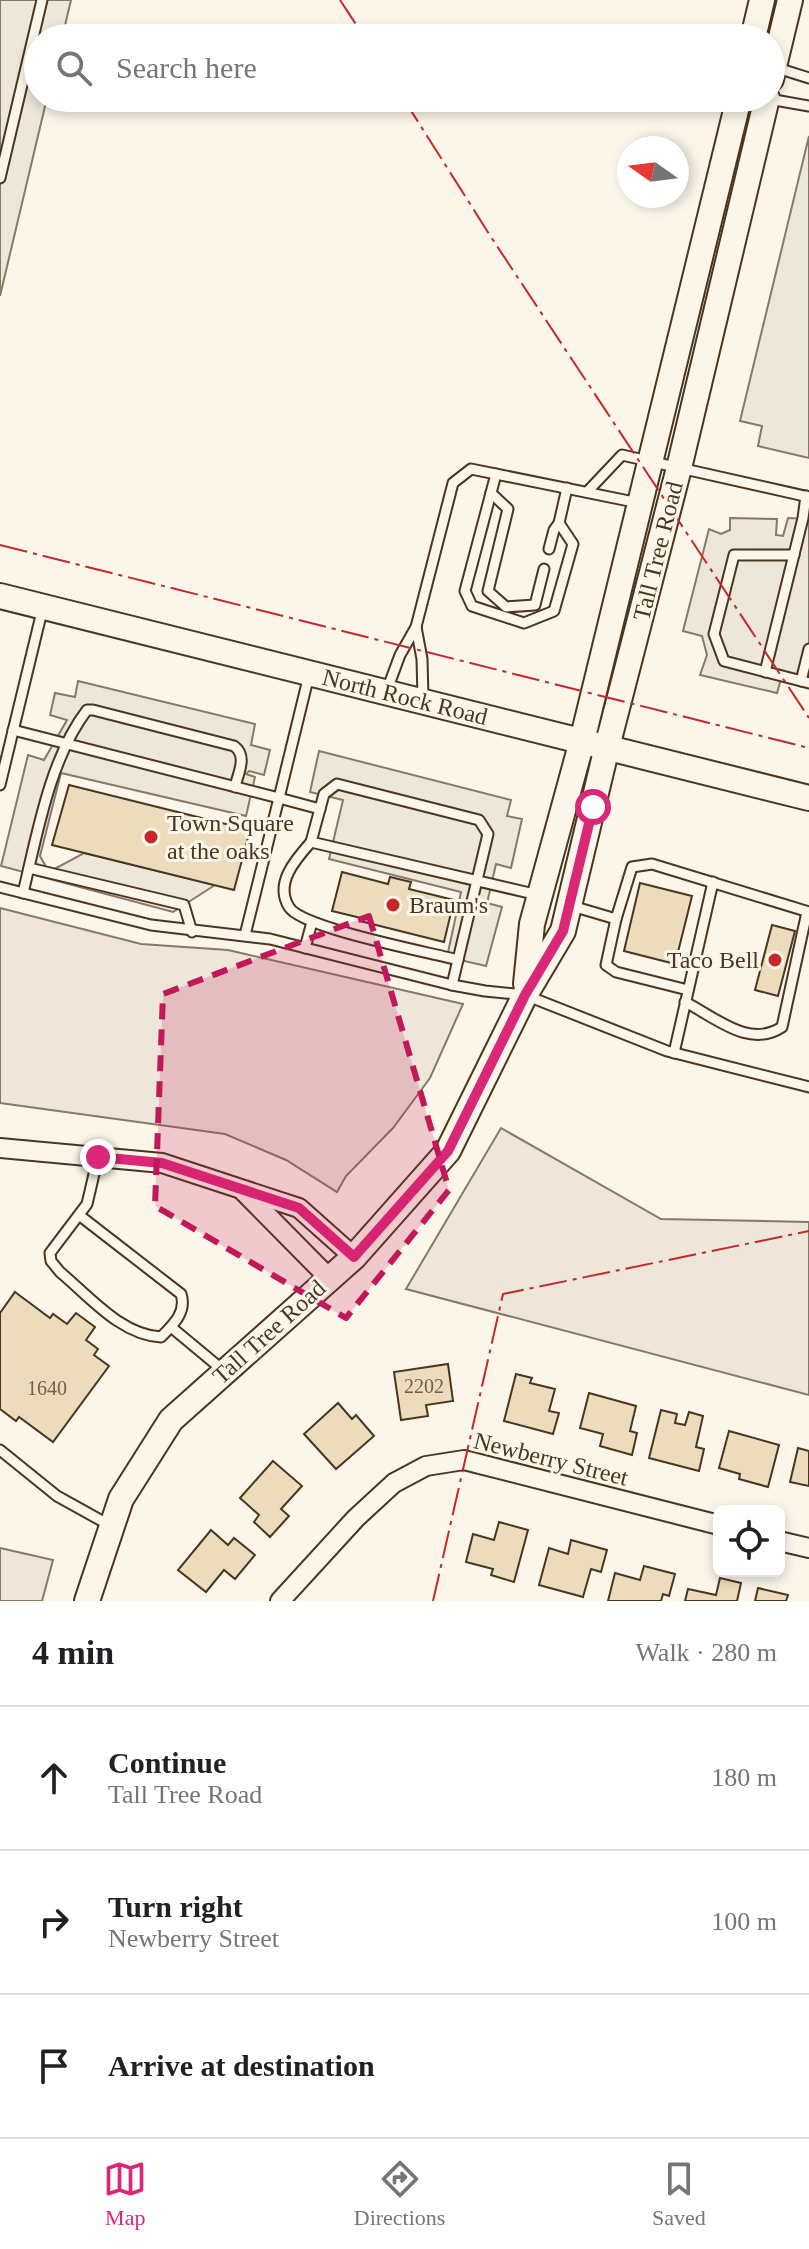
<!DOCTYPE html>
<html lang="en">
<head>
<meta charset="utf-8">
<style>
  :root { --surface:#fff; --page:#f6f6f6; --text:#202124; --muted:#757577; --line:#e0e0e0; --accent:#db2777 }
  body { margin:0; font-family:Georgia,serif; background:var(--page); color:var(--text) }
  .controls { position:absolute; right:24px; bottom:24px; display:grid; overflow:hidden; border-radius:12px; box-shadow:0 4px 12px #0003 }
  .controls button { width:72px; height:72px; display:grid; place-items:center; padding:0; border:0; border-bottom:2px solid var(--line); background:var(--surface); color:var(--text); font:40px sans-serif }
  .compass { position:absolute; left:617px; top:136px; width:72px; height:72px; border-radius:50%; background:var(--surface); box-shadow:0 4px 12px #0003; rotate:284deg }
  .stop { position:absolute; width:24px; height:24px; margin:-18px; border:6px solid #db2777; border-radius:50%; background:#fff }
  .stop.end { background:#db2777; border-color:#fff; box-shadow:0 2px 8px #0008 }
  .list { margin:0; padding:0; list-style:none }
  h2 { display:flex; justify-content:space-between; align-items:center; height:104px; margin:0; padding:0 32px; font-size:34px }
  h2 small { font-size:26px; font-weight:400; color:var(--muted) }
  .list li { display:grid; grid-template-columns:52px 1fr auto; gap:24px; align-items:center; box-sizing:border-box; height:144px; padding:0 32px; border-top:2px solid var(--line) }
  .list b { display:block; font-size:30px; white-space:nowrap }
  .list p { margin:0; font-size:26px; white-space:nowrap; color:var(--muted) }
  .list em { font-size:26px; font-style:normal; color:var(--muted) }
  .icon { flex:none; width:44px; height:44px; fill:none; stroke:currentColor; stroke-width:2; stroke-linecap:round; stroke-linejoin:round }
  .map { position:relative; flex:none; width:809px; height:1601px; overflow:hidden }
  .search { position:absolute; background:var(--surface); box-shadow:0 4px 12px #0003; left:24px; right:24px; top:24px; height:88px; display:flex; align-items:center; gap:20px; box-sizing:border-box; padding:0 28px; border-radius:44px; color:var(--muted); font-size:30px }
  .sheet { height:536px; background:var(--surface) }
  nav { display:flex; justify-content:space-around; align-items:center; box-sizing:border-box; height:112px; border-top:2px solid var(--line); background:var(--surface); font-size:22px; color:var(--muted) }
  nav a { display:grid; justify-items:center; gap:4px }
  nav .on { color:var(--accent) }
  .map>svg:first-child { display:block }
</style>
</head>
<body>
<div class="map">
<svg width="809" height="1601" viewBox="0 0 809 1601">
  <rect width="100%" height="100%" fill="#fbf6e9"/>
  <!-- green -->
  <g fill="#ede6d9" stroke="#887966" stroke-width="2">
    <polygon points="0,908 141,944 228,950 463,1004 430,1078 393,1128 346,1176 337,1192 286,1160 225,1134 0,1103"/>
    <polygon points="501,1128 661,1219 809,1222 809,1395 406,1289"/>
    <polygon points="0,1548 53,1560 42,1601 0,1601"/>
  </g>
  <!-- parking -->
  <g fill="#ede7d9" stroke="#887966" stroke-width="2">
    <polygon points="0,0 71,0 62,38 38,38 38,98 47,98 0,296"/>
    <polygon points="809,136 809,458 758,446 762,426 740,421"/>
    <polygon points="730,518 777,519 776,535 783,536 788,518 809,519 809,685 781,679 777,693 700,675 707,655 702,636 683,631 709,529 721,534 730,530"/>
    <polygon points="78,681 255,724 251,745 270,750 264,775 249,771 246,774 255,777 246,816 61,773 40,856 49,872 84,853 215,885 173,912 1,866 28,755 44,760 67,720 50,715 55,693 75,697"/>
    <polygon points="319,751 511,800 507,816 522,819 511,868 496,864 487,903 502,907 486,966 447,957 461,892 329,859 343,800 310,792"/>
  </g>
  <!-- building -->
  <g fill="#ecdcbc" stroke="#4a3520" stroke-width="2">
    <polygon points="69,785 250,830 234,890 52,845"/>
    <polygon points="342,872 388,884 390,877 411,882 409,889 454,900 444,942 360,921 361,918 332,911"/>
    <polygon points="640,883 692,896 675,964 624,951"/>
    <polygon points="772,925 795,931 778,996 755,990"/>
    <polygon points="15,1292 50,1318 53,1314 67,1324 76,1313 95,1327 86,1340 98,1349 94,1355 109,1366 53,1442 19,1417 16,1421 0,1409 0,1313"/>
    <polygon points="448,1364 453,1401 426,1405 428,1416 401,1420 394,1372"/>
    <polygon points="516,1374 532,1378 530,1383 555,1389 549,1411 559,1413 553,1434 504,1421"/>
    <polygon points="589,1393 636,1406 630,1431 637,1433 632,1455 600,1446 603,1434 580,1428"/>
    <polygon points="338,1403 352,1419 356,1415 374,1436 336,1469 304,1434"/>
    <polygon points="661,1410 677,1414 675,1423 685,1425 689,1412 703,1416 696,1447 704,1449 699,1471 649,1458"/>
    <polygon points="729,1431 779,1445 768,1487 739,1479 740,1474 719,1468"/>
    <polygon points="798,1448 809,1451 809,1486 790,1482"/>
    <polygon points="273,1461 302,1486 281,1509 289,1516 270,1537 254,1522 259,1515 240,1498"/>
    <polygon points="499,1522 528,1530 514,1582 491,1575 493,1569 466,1562 473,1534 494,1540"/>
    <polygon points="211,1530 228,1545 234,1538 255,1555 235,1579 224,1570 206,1592 178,1570"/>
    <polygon points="571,1540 607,1550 601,1572 591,1569 583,1597 539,1585 549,1548 568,1554"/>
    <polygon points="644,1566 675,1574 669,1596 663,1594 661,1601 608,1601 615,1573 640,1580"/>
    <polygon points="720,1578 741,1583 737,1601 685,1601 688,1589 716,1595"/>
    <polygon points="758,1588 788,1595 786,1601 755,1601"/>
  </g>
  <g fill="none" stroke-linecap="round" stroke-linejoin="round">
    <defs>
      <g id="lane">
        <polyline points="774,67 809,78"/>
        <polyline points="769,99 809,106"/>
        <polyline points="0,178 42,0"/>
        <polyline points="496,474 465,591 472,606 524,623 554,611 573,544 559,523"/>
        <polyline points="587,492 622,455 809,497"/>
        <polyline points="491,493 508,509 488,591 506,607 535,605 544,569"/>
        <polyline points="549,549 554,530 559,523 567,488"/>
        <polyline points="794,555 734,555 714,634 724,661 809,683"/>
        <polyline points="416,627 422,659 423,698"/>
        <polyline points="765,672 803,518 806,496"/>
        <polyline points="801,681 809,649"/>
        <polyline points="387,690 400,655 416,627 453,483 471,469 639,503"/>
        <polyline points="13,730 279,798 309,675"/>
        <polyline points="0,785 43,607"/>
        <path d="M 311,842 C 296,859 274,883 289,907 C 301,928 428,952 458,960"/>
        <polyline points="29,868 184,905 192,932"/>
        <polyline points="0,887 151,925 270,939 452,985 485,991 525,995 667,1051 809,1087"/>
        <path d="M 23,893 C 37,835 50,758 87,710 L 93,710 L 234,746 C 248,756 238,773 235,787"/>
        <polyline points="572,906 616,919 632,867 652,864 809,912"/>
        <polyline points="616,919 606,965 616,972 688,990"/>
        <polyline points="245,935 279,798 320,809"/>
        <polyline points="305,948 312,922"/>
        <polyline points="452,985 488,834 479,820 337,784 324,794 311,842 538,895"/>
        <path d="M 685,1002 C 715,1017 749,1049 782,1027 L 807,912"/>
        <polyline points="674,1053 713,882"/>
        <path d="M 79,1215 L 181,1294 C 187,1312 173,1325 161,1337 C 121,1335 90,1297 60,1272 L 51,1261 L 50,1253 L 87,1204 L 98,1157"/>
        <polyline points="171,1327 224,1371"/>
        <polyline points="0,1450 57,1496 111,1526"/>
      </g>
      <g id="street">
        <polyline points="0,1148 162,1163 299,1208 354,1257"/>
        <polyline points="244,1192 329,1278"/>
        <polyline points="779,1541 809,1548"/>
        <polyline points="280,1601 356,1518 394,1483 426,1466 464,1460 719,1525"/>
      </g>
      <g id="secondary">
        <polyline points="753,38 762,0"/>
        <polyline points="771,79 790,0"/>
        <polyline points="0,596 809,798"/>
        <polyline points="526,984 532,924 582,741 739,98"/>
        <polyline points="87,1601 121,1499 171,1420 354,1257 448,1151 525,995 563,931 607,747 679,468 767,98"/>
      </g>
    </defs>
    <!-- lane casing -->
    <use href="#lane" stroke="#4a3520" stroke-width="13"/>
    <!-- street casing -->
    <use href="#street" stroke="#4a3520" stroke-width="22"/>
    <!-- secondary casing -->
    <use href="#secondary" stroke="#4a3520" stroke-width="28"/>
    <!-- lane -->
    <use href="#lane" stroke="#fbf6e9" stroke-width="9"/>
    <!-- street -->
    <use href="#street" stroke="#fbf6e9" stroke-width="18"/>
    <!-- secondary -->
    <use href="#secondary" stroke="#fbf6e9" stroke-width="24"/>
    <!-- power -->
    <g stroke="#c62828" stroke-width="2" stroke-dasharray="28 6 4 6" stroke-linecap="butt">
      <polyline points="340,0 365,38"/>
      <polyline points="403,98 491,237 809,718"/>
      <polyline points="0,545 809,748"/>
      <polyline points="433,1601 503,1294 809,1231"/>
    </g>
  </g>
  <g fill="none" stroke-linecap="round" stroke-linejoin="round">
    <!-- route -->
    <polyline stroke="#db2777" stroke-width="10" points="98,1157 162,1163 299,1208 354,1257 448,1151 525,995 563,931 593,807"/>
  </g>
  <!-- marked area -->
  <path fill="#c2185b" fill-opacity="0.2" stroke="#c2185b" stroke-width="6" stroke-dasharray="16 10" stroke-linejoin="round" d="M 369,916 L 449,1190 L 346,1318 L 155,1206 L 163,994 Z"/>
  <!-- markers -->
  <g fill="#c62828" stroke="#fbf6e9" stroke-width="3">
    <circle cx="151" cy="837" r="8"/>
    <circle cx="393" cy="905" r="8"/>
    <circle cx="775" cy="960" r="8"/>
  </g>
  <g text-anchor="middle" stroke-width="6" stroke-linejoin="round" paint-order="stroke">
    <!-- number labels -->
    <g font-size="20" fill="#725f47">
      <text x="424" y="1393">2202</text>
      <text x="47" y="1395">1640</text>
    </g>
    <!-- street labels -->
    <g font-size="24" fill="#4a3520" stroke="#fbf6e9">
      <text transform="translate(658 551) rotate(-76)" y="8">Tall Tree Road</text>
      <text transform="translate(405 697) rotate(14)" y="8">North Rock Road</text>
      <text transform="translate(269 1332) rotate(-42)" y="8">Tall Tree Road</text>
      <text transform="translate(551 1459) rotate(14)" y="8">Newberry Street</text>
    </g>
    <!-- poi labels -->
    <g font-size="24" fill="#4a3520" stroke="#fbf6e9" text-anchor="start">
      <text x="167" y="831">Town Square<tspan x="167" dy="28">at the oaks</tspan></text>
      <text x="409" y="913">Braum's</text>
      <text x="759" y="968" text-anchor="end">Taco Bell</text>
    </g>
  </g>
</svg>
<div class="controls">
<button><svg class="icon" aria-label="locate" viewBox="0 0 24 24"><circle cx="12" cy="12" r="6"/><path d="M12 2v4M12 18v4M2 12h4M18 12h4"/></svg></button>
</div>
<svg class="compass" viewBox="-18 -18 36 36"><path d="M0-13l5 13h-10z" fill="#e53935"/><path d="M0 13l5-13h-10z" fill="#757577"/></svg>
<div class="stop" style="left:593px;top:807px"></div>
<div class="stop end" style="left:98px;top:1157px"></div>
<div class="search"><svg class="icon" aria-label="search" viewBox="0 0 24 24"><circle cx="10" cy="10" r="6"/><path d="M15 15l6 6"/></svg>Search here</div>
</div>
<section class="sheet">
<h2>4 min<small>Walk · 280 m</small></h2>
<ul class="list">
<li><svg class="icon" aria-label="ahead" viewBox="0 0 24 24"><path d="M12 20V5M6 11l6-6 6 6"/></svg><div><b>Continue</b><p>Tall Tree Road</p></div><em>180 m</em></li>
<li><svg class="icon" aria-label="right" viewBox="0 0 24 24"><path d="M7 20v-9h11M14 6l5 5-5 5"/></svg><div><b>Turn right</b><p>Newberry Street</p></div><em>100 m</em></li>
<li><svg class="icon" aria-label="arrive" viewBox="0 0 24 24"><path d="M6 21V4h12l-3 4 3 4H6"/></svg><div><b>Arrive at destination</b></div></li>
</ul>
</section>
<nav>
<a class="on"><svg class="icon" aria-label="map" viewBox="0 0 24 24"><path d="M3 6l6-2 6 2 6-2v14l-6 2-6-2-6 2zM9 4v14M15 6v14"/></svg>Map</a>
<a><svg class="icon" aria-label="directions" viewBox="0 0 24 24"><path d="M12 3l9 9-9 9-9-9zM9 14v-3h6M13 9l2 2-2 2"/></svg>Directions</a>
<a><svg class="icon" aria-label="saved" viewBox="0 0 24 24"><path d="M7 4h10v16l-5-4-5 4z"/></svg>Saved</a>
</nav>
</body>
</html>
